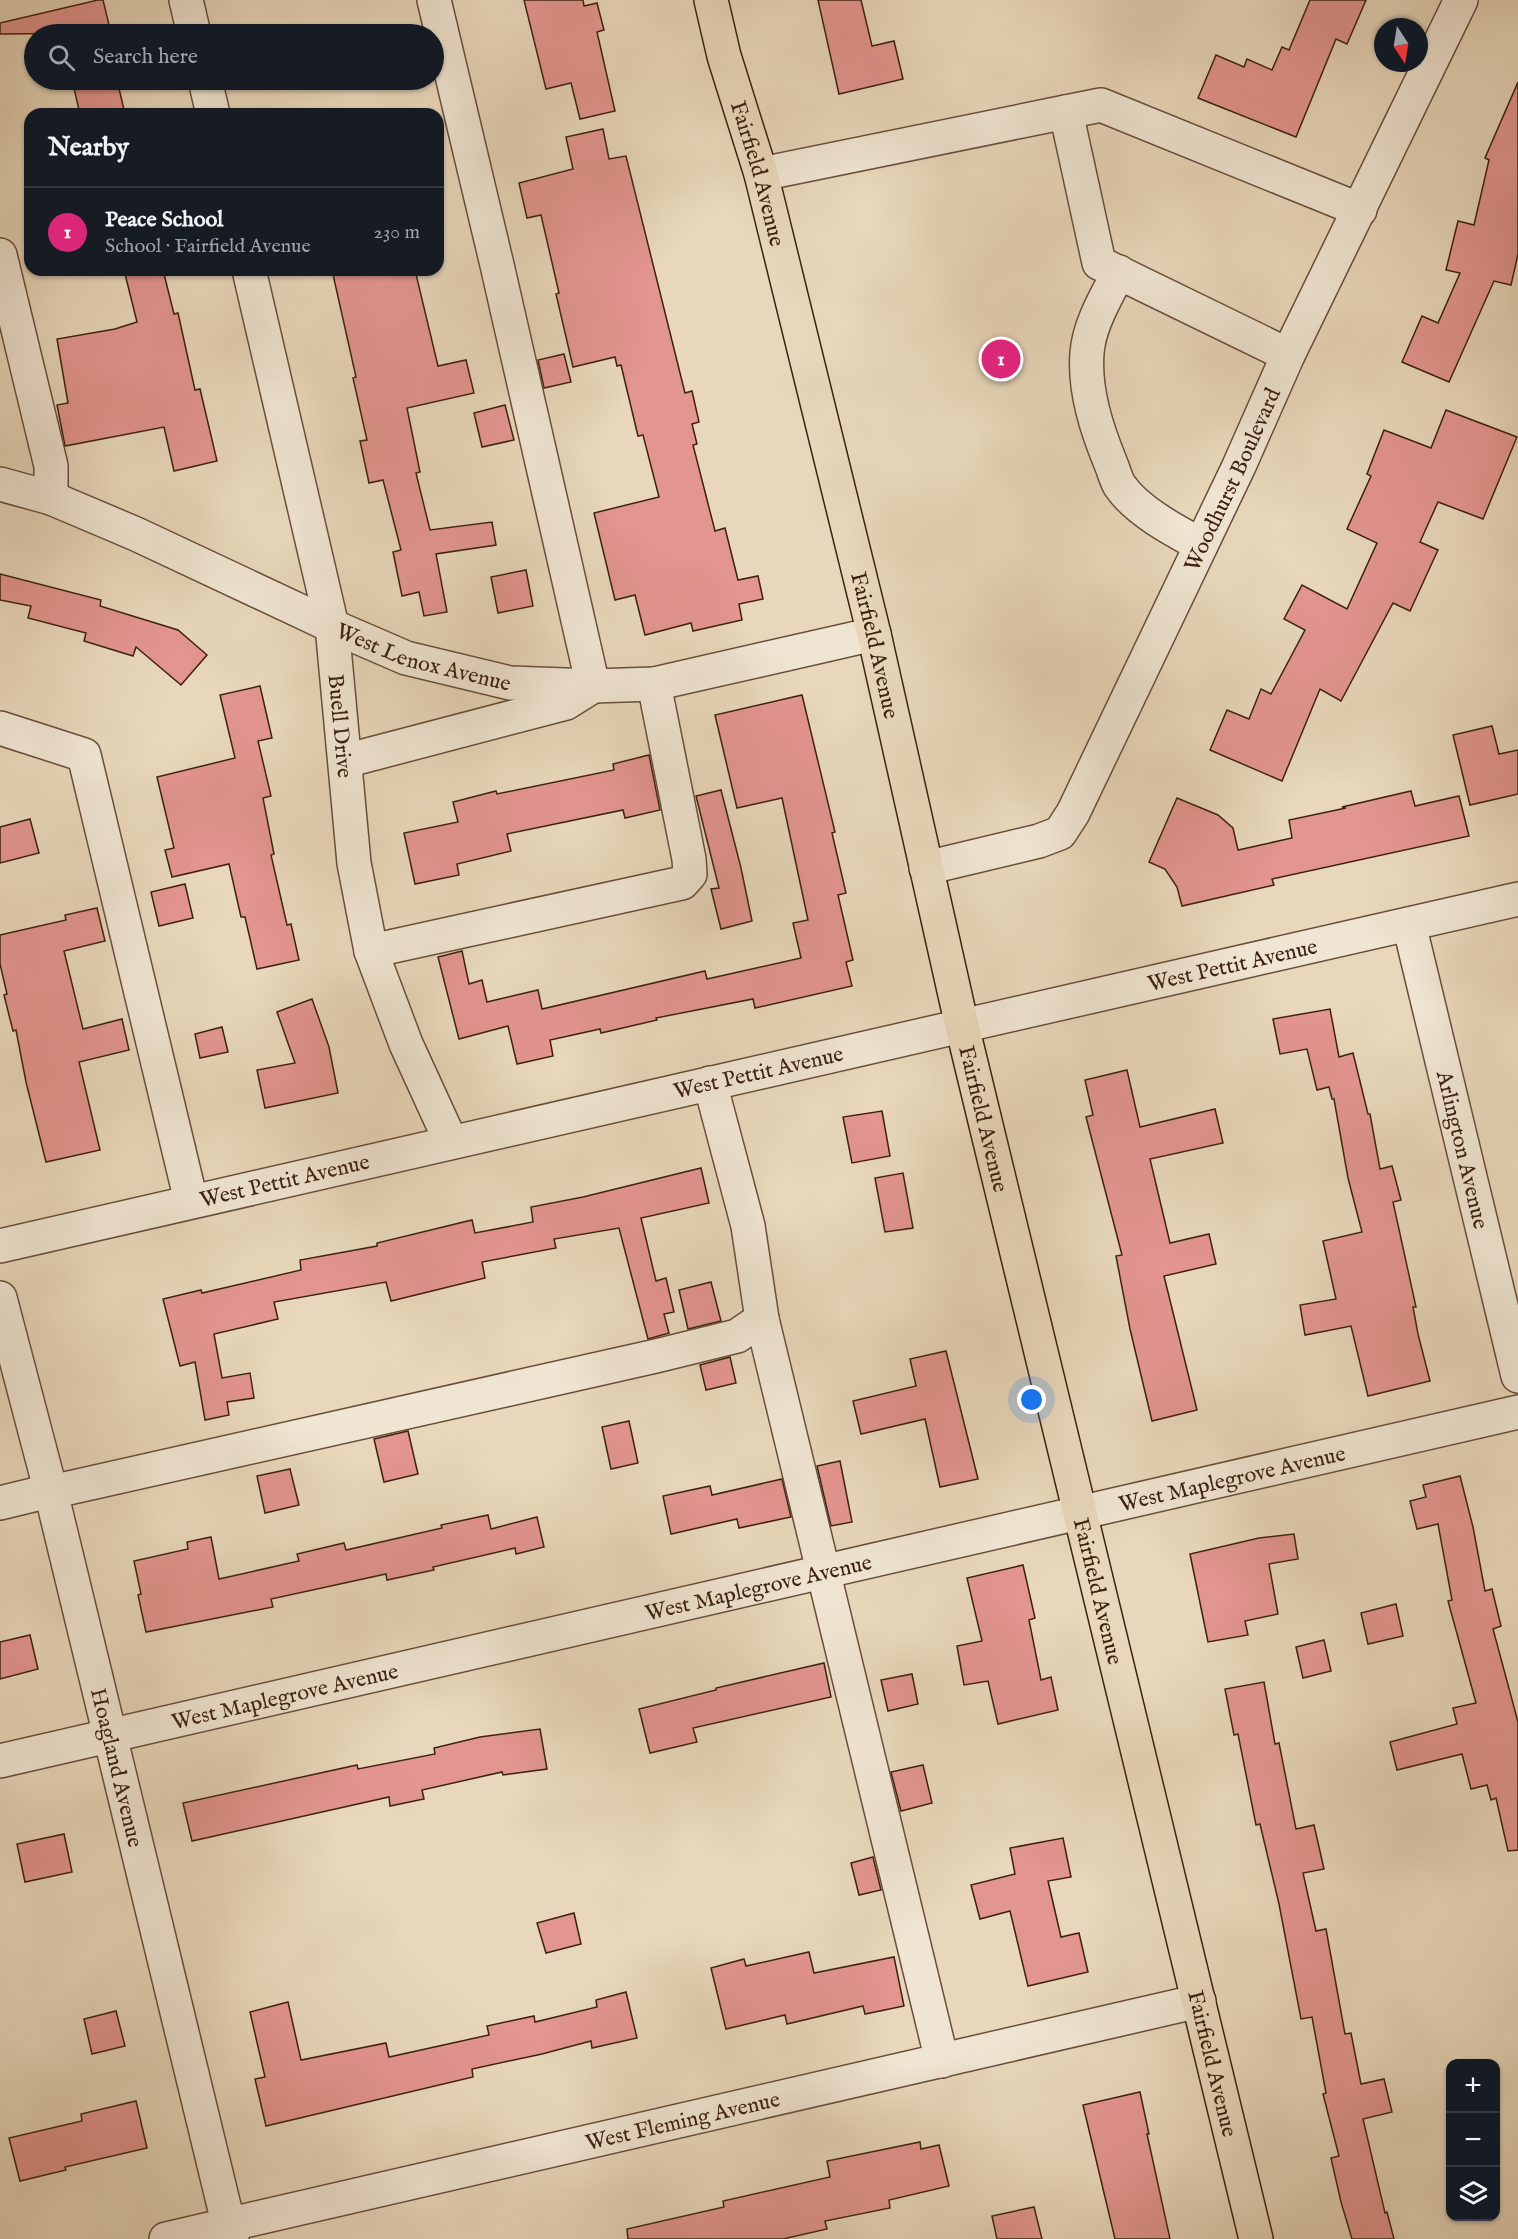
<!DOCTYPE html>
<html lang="en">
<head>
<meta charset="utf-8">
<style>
  :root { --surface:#171b24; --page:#20242c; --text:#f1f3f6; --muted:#9ea1a6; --line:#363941; --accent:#db2777 }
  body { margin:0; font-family:"IM FELL English",serif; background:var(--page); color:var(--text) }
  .controls { position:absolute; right:18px; bottom:18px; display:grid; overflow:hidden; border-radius:12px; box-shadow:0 2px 4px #0004 }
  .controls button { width:54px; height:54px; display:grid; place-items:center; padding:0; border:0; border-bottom:2px solid var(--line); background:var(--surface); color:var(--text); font:30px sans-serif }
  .compass { position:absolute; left:1374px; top:18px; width:54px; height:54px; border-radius:50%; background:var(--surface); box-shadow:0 2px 4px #0004; rotate:168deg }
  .you { position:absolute; left:1032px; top:1400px; width:21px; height:21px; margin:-15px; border:4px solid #fff; border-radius:50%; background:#1a73e8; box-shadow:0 0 0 9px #1a73e833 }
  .badge { display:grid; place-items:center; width:39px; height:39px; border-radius:50%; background:var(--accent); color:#fff; font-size:20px; font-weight:700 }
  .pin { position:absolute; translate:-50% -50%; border:3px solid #fff; box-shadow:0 2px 6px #0006 }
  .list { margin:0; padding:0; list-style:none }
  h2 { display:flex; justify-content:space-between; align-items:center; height:78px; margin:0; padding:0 24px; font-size:26px }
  h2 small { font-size:20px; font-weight:400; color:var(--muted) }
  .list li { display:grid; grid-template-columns:39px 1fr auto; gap:18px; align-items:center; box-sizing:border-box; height:90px; padding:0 24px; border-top:2px solid var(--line) }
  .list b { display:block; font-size:22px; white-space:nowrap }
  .list p { margin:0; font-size:20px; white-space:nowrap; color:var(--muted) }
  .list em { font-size:20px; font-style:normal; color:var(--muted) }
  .icon { flex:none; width:33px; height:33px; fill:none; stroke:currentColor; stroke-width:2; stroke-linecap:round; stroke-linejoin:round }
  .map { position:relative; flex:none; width:1518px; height:2239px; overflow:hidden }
  .search { position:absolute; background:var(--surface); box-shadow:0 2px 4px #0004; left:24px; top:24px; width:420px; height:66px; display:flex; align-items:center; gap:15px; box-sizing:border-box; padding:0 21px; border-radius:33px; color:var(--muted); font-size:22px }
  .panel { position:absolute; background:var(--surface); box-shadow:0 2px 4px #0004; left:24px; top:108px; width:420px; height:168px; border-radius:18px }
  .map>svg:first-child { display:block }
</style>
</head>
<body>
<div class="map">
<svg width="1518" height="2239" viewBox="0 0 1518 2239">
  <rect width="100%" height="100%" fill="#e8d7ba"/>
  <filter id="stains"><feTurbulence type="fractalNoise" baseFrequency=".00333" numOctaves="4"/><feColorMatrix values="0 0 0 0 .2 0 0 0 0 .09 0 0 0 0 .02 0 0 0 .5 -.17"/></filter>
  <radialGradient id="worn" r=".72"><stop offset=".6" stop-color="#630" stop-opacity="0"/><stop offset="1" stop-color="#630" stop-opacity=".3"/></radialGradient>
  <!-- building -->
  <g fill="#e3958f" stroke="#3d2111" stroke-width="1.5">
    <polygon points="98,0 103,0 111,33 0,34 0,23"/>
    <polygon points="524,0 583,0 584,6 597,3 604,30 597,32 615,111 580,119 571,83 546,89"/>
    <polygon points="818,0 861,0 872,46 894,41 903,79 839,94"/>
    <polygon points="1310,0 1366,0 1347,44 1336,39 1296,137 1198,98 1216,55 1244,67 1247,59 1272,70 1282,47 1289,50"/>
    <polygon points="72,80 117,80 125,114 80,114"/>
    <polygon points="1518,82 1518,254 1511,285 1494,281 1449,382 1402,362 1422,316 1438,323 1460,273 1446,270 1458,221 1474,225 1489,160 1485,158"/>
    <polygon points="603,129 609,159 626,156 685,393 692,391 699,422 692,424 697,444 693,445 715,531 725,528 738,580 758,576 763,599 739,604 742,620 693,631 691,623 645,635 635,595 615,600 594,513 659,497 643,435 638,436 621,365 617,366 615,357 573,367 556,294 559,293 541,215 527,218 519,183 573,169 566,137"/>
    <polygon points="124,270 163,270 174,314 178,313 195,390 200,389 217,461 174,471 164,427 65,446 57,405 68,403 57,339 115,329 137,322"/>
    <polygon points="332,270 415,270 438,366 466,360 474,393 407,408 420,472 416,473 430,530 492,522 496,545 436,554 447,612 424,616 419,592 402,596 393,552 401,550 383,480 369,483 360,441 367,440 353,378 356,377"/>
    <polygon points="564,354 571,382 544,388 538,360"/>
    <polygon points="505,405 514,440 482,447 474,413"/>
    <polygon points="1446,410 1517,437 1483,519 1438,502 1420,542 1438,550 1410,611 1393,603 1341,701 1320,689 1282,781 1210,750 1227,710 1249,719 1261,689 1271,694 1305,630 1284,619 1302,585 1347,609 1377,543 1347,529 1371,476 1367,474 1384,430 1431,448"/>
    <polygon points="526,570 533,606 498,613 491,577"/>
    <polygon points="0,574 101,600 100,606 178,630 207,655 181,685 136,647 133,656 84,641 86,633 28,618 31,606 0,600"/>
    <polygon points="260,686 272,738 258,741 271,796 263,798 274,854 271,855 287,925 291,924 299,960 257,969 245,917 241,917 229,864 172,877 165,850 174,848 157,777 235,758 220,695"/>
    <polygon points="802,695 835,832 832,833 846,893 838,895 853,960 846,962 852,986 755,1008 753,999 656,1018 657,1020 601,1033 600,1029 550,1040 553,1056 517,1064 508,1026 459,1039 438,957 462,951 469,984 482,980 487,1002 538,990 542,1009 705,971 707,979 801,958 793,923 808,920 782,798 737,808 715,715"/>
    <polygon points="1492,726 1499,754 1518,750 1518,794 1470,805 1453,735"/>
    <polygon points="649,755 660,810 625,818 623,810 507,834 511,851 457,864 459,875 415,884 404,833 458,822 453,802 496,791 497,794 614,770 613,764"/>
    <polygon points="721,790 741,868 752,921 721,929 711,889 719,888 696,796"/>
    <polygon points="1411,791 1415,806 1459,796 1469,836 1272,879 1274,885 1182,906 1177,887 1165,869 1149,862 1177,798 1218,815 1233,828 1238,850 1292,838 1289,820 1346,808 1342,807"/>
    <polygon points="30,819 39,853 0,863 0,827"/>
    <polygon points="185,884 193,918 159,926 151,892"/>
    <polygon points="97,908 105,941 64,951 83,1029 122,1019 129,1050 79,1062 100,1150 46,1162 26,1082 16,1030 13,1031 4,995 7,994 0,964 0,935 66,920 65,915"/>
    <polygon points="312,999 329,1047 338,1093 265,1108 257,1070 295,1063 277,1012"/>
    <polygon points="1330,1009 1339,1057 1353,1053 1368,1114 1370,1114 1380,1169 1392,1166 1401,1200 1393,1202 1416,1307 1413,1307 1418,1334 1430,1381 1368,1396 1351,1326 1305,1335 1300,1305 1336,1299 1323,1241 1362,1232 1348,1178 1334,1099 1332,1099 1329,1087 1317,1090 1307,1049 1280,1054 1273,1019"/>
    <polygon points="222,1027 228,1052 200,1058 195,1034"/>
    <polygon points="1127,1070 1140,1127 1215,1109 1223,1143 1150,1159 1170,1243 1209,1234 1216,1264 1164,1276 1197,1410 1152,1421 1130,1329 1116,1256 1122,1255 1086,1117 1093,1115 1085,1080"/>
    <polygon points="882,1111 890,1156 852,1163 843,1117"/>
    <polygon points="701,1168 709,1203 641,1218 656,1281 666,1278 674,1312 664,1314 669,1333 648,1339 619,1228 554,1239 556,1248 482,1262 485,1278 391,1301 386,1282 274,1302 278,1319 214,1334 222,1378 250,1373 254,1398 227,1402 229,1415 205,1420 195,1362 180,1366 163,1299 201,1290 202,1293 301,1270 300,1260 377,1246 377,1243 472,1220 475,1233 533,1222 531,1207 583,1197"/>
    <polygon points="903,1173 913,1228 885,1232 875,1178"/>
    <polygon points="711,1282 721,1321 688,1329 679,1290"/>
    <polygon points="946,1351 978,1479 940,1487 925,1419 861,1434 853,1401 916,1386 910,1359"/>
    <polygon points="730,1357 736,1383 706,1390 700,1365"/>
    <polygon points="629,1421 638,1463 611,1469 602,1427"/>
    <polygon points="408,1431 418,1474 384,1482 374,1439"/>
    <polygon points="840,1461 852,1522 831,1526 817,1466"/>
    <polygon points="290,1469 299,1505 265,1513 257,1476"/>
    <polygon points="1460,1476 1473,1527 1485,1591 1492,1589 1501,1626 1493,1629 1518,1722 1518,1850 1508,1851 1496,1798 1491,1800 1487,1785 1471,1789 1462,1754 1397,1770 1390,1742 1457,1724 1453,1708 1476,1703 1448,1601 1452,1600 1438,1524 1417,1529 1410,1501 1426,1497 1423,1485"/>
    <polygon points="782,1479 791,1517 739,1528 737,1519 671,1534 663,1496 710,1486 712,1495"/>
    <polygon points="488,1515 491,1529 537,1517 544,1547 516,1554 515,1548 433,1567 434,1570 387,1580 386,1574 271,1599 273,1607 146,1632 138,1595 141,1594 134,1561 188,1549 187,1542 211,1537 219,1579 299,1561 297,1554 344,1543 346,1550 442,1528 441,1525"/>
    <polygon points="1294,1534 1298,1559 1269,1564 1278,1614 1245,1621 1248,1635 1208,1642 1190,1554 1259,1538"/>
    <polygon points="1023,1565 1035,1618 1029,1620 1041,1680 1051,1677 1058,1710 998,1724 988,1681 964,1685 957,1646 982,1641 967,1578"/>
    <polygon points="1396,1604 1403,1636 1368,1644 1361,1613"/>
    <polygon points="30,1635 38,1669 0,1679 0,1642"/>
    <polygon points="1324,1640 1331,1671 1303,1678 1296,1647"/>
    <polygon points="824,1663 831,1697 693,1728 697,1742 650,1753 639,1709 716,1690 716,1688"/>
    <polygon points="912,1674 918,1704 888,1711 881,1680"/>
    <polygon points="1264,1682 1275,1744 1279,1743 1296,1829 1314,1825 1324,1869 1303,1873 1316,1931 1326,1929 1345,2034 1351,2033 1361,2084 1384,2079 1392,2112 1363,2119 1385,2213 1387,2212 1394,2239 1352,2239 1341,2202 1331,2158 1339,2156 1323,2094 1326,2093 1312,2017 1301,2019 1279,1904 1260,1824 1256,1825 1238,1734 1234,1735 1225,1689"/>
    <polygon points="540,1729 547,1769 503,1775 502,1772 422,1790 424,1799 390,1806 389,1797 192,1841 183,1803 357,1765 358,1769 435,1754 434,1748 480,1737"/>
    <polygon points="923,1765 932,1803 901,1811 891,1772"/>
    <polygon points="64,1834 72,1872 25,1882 17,1844"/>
    <polygon points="1063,1838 1071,1877 1048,1881 1061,1937 1079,1933 1088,1972 1028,1986 1010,1911 980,1919 971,1885 1015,1874 1010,1848"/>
    <polygon points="873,1857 881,1890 859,1895 851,1863"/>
    <polygon points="574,1913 581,1944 546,1953 537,1923"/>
    <polygon points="809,1952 814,1973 894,1957 904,2006 865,2014 863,2006 787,2024 785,2015 726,2029 711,1968 744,1959 746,1966"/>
    <polygon points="626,1992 637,2038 592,2048 591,2041 542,2054 472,2069 473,2077 266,2126 255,2079 265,2077 250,2012 288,2002 301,2060 386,2043 389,2057 489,2035 487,2026 534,2016 535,2022 597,2007 596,2000"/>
    <polygon points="116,2011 125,2046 92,2054 84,2019"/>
    <polygon points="1140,2092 1149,2134 1147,2134 1170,2239 1115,2239 1083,2105"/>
    <polygon points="136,2101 147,2148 65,2167 66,2170 20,2181 9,2138 82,2121 81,2114"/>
    <polygon points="920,2142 921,2149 939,2145 949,2186 889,2200 890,2208 825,2221 827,2229 783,2239 628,2239 627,2229 724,2207 723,2201 830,2177 827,2161"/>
    <polygon points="1034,2207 1042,2239 997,2239 992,2216"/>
  </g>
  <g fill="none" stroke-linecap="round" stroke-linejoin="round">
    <defs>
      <g id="minor">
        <polyline points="186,0 194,34"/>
        <polyline points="205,80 213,114"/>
        <polyline points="1066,112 1101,105 1360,210"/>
        <polyline points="761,174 1066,112 1099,263 1288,355"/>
        <polyline points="0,255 51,466 51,498"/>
        <path id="s1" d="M 249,270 L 332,626 L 354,863 L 371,951 L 406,1044 L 450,1140"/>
        <path d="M 1119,272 C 1106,297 1089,325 1087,353 C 1084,391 1097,430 1111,464 C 1114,471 1116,480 1120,486 C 1137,511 1175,531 1201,545"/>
        <path id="s2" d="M 0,484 L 51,498 L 136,534 L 332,626 L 406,658 L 510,683 L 593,686 L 654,684 L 874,634"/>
        <polyline points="0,728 84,755 191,1201"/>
        <polyline points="345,761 566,703 593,686 497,265 434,0"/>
        <path id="s3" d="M 926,868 L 1039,841 L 1060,833 L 1073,813 L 1239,466 L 1288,355 L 1461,0"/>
        <path id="s4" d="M 1409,924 L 1518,1376"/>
        <polyline points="371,951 682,883 690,874 689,859 654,684"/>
        <polyline points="710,1083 748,1226 762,1319 942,2061"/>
        <path id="s5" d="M 0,1246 C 505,1127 1012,1015 1518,899"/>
        <path id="s6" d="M 0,1298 L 51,1492 L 232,2239"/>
        <polyline points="0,1503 45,1492 47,1489 51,1492 656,1356 737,1336 762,1319"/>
        <path id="s7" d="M 0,1761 L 1518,1412"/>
        <path id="s8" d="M 166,2239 L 1199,2001"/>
      </g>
      <g id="major">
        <path id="s9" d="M 711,0 L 724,56 L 761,174 L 874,634 L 962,1026 L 1256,2239"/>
      </g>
    </defs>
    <!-- minor casing -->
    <use href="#minor" stroke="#684e3b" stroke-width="36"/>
    <!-- major casing -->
    <use href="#major" stroke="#3d2111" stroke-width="36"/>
    <!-- minor -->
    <use href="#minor" stroke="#f0e5d2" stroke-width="33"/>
    <!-- major -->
    <use href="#major" stroke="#e8d7ba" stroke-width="33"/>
  </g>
  <g text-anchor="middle" stroke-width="4.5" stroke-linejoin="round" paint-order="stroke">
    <!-- street labels -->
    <g font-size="22" fill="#3d2111" stroke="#f0e5d2">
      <text dy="8" stroke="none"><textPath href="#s9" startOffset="180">Fairfield Avenue</textPath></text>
      <text dy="8" stroke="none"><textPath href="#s3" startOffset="532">Woodhurst Boulevard</textPath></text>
      <text dy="8" stroke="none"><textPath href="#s9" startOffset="666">Fairfield Avenue</textPath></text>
      <text dy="8" stroke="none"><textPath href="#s2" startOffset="459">West Lenox Avenue</textPath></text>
      <text dy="8" stroke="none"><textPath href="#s1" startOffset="466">Buell Drive</textPath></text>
      <text dy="8" stroke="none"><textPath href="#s5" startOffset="1264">West Pettit Avenue</textPath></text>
      <text dy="8" stroke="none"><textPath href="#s5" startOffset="778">West Pettit Avenue</textPath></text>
      <text dy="8" stroke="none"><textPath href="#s9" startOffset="1152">Fairfield Avenue</textPath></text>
      <text dy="8" stroke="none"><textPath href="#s4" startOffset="232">Arlington Avenue</textPath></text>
      <text dy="8" stroke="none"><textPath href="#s5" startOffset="292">West Pettit Avenue</textPath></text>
      <text dy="8" stroke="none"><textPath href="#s7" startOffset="1264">West Maplegrove Avenue</textPath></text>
      <text dy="8" stroke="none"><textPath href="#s7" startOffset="778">West Maplegrove Avenue</textPath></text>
      <text dy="8" stroke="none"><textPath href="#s9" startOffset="1638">Fairfield Avenue</textPath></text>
      <text dy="8" stroke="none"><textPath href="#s7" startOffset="292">West Maplegrove Avenue</textPath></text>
      <text dy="8" stroke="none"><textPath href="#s6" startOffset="484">Hoagland Avenue</textPath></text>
      <text dy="8" stroke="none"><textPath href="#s9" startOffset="2124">Fairfield Avenue</textPath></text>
      <text dy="8" stroke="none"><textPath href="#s8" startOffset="530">West Fleming Avenue</textPath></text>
    </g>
  </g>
  <rect width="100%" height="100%" filter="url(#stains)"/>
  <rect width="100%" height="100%" fill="url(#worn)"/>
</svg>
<div class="controls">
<button>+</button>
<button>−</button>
<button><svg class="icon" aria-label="layers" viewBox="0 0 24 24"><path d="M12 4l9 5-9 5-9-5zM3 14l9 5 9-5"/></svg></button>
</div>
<svg class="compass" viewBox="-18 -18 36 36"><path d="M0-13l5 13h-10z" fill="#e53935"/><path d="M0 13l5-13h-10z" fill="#9ea1a6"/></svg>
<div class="you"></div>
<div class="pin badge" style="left:1001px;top:359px">1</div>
<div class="search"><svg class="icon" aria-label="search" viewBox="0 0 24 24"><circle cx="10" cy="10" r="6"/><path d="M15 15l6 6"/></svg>Search here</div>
<section class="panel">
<h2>Nearby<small></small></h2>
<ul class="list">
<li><span class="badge">1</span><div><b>Peace School</b><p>School · Fairfield Avenue</p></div><em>230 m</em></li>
</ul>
</section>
</div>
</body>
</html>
